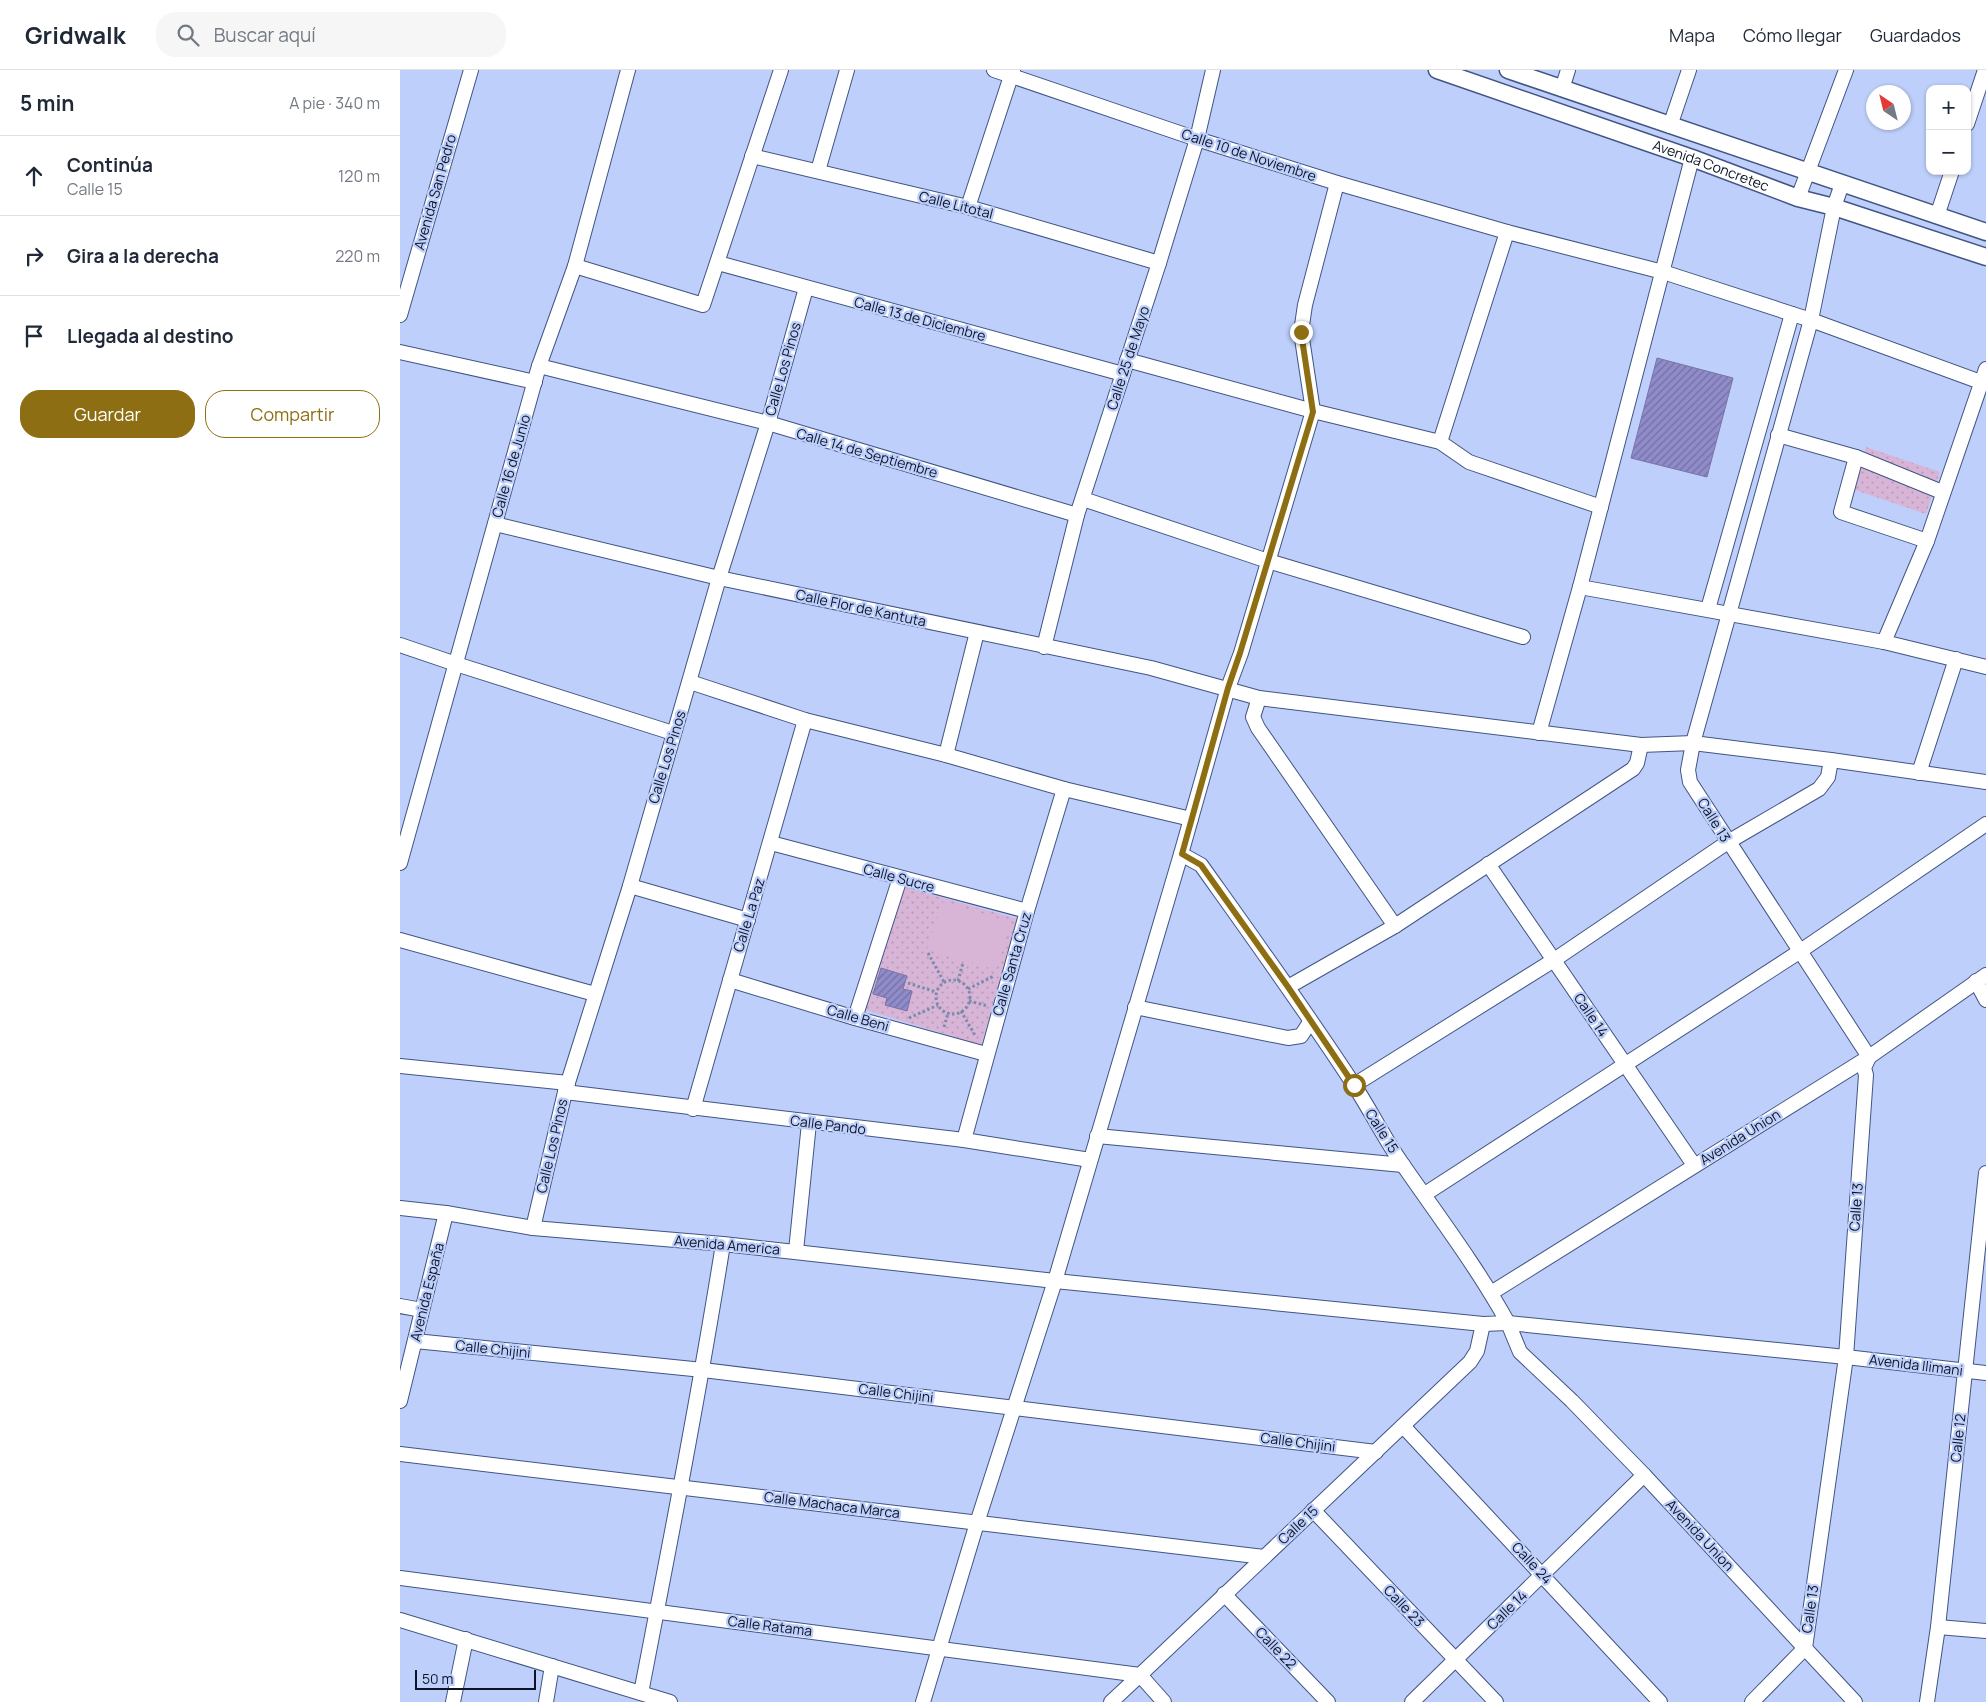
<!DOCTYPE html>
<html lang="es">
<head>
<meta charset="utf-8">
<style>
  :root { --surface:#fff; --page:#f6f6f7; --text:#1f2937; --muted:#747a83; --line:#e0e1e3; --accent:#8e6e12 }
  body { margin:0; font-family:Manrope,sans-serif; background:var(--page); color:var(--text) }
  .controls { position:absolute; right:15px; top:15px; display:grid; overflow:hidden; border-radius:10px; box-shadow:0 1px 4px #0004 }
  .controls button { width:45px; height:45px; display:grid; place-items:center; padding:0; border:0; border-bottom:1px solid var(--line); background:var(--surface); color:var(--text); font:25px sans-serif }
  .compass { position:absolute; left:1466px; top:15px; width:45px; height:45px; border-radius:50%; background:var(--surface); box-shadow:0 1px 4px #0004; rotate:325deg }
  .scale { position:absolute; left:15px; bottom:12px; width:121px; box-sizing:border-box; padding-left:5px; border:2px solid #0d1426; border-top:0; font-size:14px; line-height:18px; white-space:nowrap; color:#0d1426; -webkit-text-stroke:4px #bdcffa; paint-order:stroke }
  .stop { position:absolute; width:15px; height:15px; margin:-11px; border:4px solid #8e6e12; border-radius:50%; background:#fff }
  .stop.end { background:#8e6e12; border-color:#fff; box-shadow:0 1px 5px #0008 }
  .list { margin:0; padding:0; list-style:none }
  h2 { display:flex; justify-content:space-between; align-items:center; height:65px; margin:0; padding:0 20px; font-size:21px }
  h2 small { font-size:16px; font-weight:400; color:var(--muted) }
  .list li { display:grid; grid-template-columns:32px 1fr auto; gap:15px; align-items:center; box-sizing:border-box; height:80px; padding:0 20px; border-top:1px solid var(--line) }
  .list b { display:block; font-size:19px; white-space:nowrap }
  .list p { margin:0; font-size:16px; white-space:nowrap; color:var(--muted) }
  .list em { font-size:16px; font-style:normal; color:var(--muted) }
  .actions { display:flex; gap:10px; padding:15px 20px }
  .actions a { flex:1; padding:11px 0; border:1px solid var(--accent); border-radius:20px; text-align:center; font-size:18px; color:var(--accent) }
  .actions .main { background:var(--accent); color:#fff }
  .icon { flex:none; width:28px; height:28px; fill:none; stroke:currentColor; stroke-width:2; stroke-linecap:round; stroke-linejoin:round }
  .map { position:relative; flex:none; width:1586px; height:1632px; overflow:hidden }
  header { display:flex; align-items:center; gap:30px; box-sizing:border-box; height:70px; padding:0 25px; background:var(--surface); border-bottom:1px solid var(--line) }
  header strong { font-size:24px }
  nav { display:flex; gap:28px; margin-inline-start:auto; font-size:18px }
  .search { width:350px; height:45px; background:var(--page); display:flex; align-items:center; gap:12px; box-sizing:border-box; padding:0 18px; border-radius:20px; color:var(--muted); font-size:19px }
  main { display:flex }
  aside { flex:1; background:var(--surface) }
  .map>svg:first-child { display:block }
</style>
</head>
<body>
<header>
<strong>Gridwalk</strong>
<div class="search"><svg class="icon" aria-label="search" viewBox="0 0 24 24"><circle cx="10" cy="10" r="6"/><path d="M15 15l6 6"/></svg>Buscar aquí</div>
<nav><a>Mapa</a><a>Cómo llegar</a><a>Guardados</a></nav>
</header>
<main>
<aside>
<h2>5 min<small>A pie · 340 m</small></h2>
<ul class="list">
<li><svg class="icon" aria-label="ahead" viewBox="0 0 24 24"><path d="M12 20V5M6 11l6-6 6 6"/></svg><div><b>Continúa</b><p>Calle 15</p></div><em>120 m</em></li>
<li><svg class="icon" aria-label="right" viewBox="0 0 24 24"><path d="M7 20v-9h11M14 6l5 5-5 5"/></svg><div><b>Gira a la derecha</b></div><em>220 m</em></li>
<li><svg class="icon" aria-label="arrive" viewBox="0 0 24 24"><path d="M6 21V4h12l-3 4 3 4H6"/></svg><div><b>Llegada al destino</b></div></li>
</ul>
<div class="actions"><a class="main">Guardar</a><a>Compartir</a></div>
</aside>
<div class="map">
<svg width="1586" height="1632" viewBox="0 0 1586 1632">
  <defs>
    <pattern id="park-dots" width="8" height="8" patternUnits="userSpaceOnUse" patternTransform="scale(1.25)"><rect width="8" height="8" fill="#d8b5d7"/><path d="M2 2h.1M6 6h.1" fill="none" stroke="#b89bb8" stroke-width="1.8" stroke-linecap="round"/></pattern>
    <pattern id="building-hatch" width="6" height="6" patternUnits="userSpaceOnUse" patternTransform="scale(1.25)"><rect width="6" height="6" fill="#908bc9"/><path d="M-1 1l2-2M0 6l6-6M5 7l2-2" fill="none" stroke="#7470a3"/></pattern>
  </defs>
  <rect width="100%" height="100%" fill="#bdcffa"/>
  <!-- park -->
  <g fill="url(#park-dots)">
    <polygon points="1466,377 1540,402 1526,444 1452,419"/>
    <polygon points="504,817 618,849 581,975 466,940"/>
  </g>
  <!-- garden -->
  <polygon fill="#d8b5d7" points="542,832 611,852 596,900 527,879"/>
  <!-- building -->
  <g fill="url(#building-hatch)" stroke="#7874a8">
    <polygon points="1257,288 1333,308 1307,407 1231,388"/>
    <polygon points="481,898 507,906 503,919 512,921 507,941 485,935 487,928 473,924"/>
  </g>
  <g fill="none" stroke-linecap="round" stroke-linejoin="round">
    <defs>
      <g id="minor">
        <polyline points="594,0 797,69 937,113 1107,162 1263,202 1411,250 1586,314"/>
        <polyline points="1162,19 1168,0"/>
        <polyline points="1567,54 1585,0"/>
        <polyline points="1270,56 1289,0"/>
        <polyline points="352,86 568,137 759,193"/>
        <polyline points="418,101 447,0"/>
        <polyline points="1398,128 1446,0"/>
        <polyline points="568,137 613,0"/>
        <polyline points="1537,146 1552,101"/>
        <polyline points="318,193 723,304"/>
        <polyline points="175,196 303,235 381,0"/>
        <polyline points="0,245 71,0"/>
        <polyline points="0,282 135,312"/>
        <polyline points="727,290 913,341 1040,372 1069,392 1201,437"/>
        <polyline points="139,296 368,353 677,445"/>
        <polyline points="1378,365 1456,387 1542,422"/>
        <polyline points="1040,372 1107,162"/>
        <polyline points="1456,387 1441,442 1527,471"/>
        <polyline points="683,429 868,491 1123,567"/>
        <polyline points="95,454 319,508 751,598 859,628 1241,675 1293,673 1431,690 1586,712"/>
        <polyline points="1180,517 1484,572 1586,597"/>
        <polyline points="1308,539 1392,244"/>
        <polyline points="1484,572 1527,471 1586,299"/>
        <polyline points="0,575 56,594 273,663"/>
        <polyline points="644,577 677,445 759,193 797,69 813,0"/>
        <polyline points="290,612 405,650 546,685 664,719 791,749"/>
        <polyline points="859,628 853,647 858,658 995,856"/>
        <polyline points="1139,663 1180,517 1292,88"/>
        <polyline points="546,685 577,562"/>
        <polyline points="1519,703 1556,589"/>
        <polyline points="371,773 627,841"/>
        <polyline points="0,793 139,296 175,196 228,0"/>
        <polyline points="1088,794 1294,1095"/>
        <polyline points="230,816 348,850"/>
        <polyline points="0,870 195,924"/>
        <polyline points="330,910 455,948 586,984"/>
        <polyline points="1576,911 1586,930"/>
        <polyline points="888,917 995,856 1233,699 1237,693 1241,675"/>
        <polyline points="735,937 888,968 901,966 910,952"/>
        <polyline points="455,948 500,808"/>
        <polyline points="0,996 168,1013"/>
        <polyline points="954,1015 1154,890 1328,772 1419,719 1428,707 1431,690"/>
        <polyline points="165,1022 564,1070 690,1090"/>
        <polyline points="293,1039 405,650"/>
        <polyline points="697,1066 1003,1095"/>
        <polyline points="564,1070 627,841 664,719"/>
        <polyline points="1025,1124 1399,882 1586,754"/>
        <path d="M 0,1138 L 46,1143 L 133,1158 L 323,1174 L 655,1211 L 1083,1254 L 1108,1253 C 1077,1197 1039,1147 1003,1095 C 985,1070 971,1041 954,1015 C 905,940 853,868 801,795 L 781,784"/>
        <polyline points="133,1158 165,1022 230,816 319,508 368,353 406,218"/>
        <polyline points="396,1181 409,1053"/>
        <polyline points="1091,1223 1469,987 1586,905"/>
        <polyline points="0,1236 22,1240"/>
        <polyline points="15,1271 303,1300 976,1382"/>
        <polyline points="0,1331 46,1143"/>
        <polyline points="1003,1356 1260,1632"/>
        <polyline points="0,1384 864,1487"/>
        <polyline points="913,1440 1096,1632"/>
        <polyline points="0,1508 740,1605 1070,1292 1077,1281 1083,1254"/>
        <polyline points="824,1524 928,1632"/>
        <polyline points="0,1550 270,1632"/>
        <polyline points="1538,1557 1586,1561"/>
        <path d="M 241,1623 C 270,1473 299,1324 323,1174"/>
        <polyline points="53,1632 66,1569"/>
        <polyline points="146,1632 152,1596"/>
        <polyline points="523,1632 577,1453 655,1211 781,784 828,618 841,583 913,341 901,262 905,235 937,113"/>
        <polyline points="711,1632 740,1605 764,1632"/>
        <polyline points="1012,1632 1244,1405"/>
        <polyline points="1352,1632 1405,1578 1446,1287 1466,1005 1464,998 1469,987 1290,712 1288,700 1293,673 1411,250 1434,137 1442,114"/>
        <polyline points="1455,1632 1244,1405 1172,1331 1120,1282 1108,1253 1446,1287 1586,1303"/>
        <polyline points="1527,1632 1538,1557 1586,1103"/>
      </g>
      <g id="tertiary">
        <path id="s1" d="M 1037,0 L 1292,88 L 1398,128 L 1434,137 L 1586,187"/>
        <polyline points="1108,0 1586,162"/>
      </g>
    </defs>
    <!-- minor casing -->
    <use href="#minor" stroke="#425483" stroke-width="16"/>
    <!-- tertiary casing -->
    <use href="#tertiary" stroke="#425483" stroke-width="19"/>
    <!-- path -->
    <g stroke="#7c8aac" stroke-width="3" stroke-dasharray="2.5 2.5" stroke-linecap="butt">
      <polyline points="528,883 544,912"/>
      <circle cx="553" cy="927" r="17"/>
      <polyline points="558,911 563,893"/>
      <polyline points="508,913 536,922"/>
      <polyline points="568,919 594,906"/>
      <polyline points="569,931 588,936"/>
      <polyline points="561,941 576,967"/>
      <polyline points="509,948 538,935"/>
      <polyline points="544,957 548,943"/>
    </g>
    <!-- minor -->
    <use href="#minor" stroke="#fff" stroke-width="14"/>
    <!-- tertiary -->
    <use href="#tertiary" stroke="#fff" stroke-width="16"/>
  </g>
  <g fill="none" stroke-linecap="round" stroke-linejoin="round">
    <!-- route -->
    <polyline stroke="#8e6e12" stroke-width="6" points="901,262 913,342 840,583 828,618 782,784 801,795 888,917 954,1015"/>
  </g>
  <g text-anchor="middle" stroke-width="4.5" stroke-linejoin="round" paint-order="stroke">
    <!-- street labels -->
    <g font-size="14" fill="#0d1426" stroke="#bdcffa">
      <text transform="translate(849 85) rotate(18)" y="5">Calle 10 de Noviembre</text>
      <text dy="5" stroke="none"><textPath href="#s1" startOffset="290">Avenida Concretec</textPath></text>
      <text transform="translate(35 122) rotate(-74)" y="5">Avenida San Pedro</text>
      <text transform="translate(556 135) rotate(14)" y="5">Calle Litotal</text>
      <text transform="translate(520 249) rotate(15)" y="5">Calle 13 de Diciembre</text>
      <text transform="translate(728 288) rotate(-72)" y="5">Calle 25 de Mayo</text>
      <text transform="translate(383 299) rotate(-74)" y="5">Calle Los Pinos</text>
      <text transform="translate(467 383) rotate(16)" y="5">Calle 14 de Septiembre</text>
      <text transform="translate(111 396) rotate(-74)" y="5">Calle 16 de Junio</text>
      <text transform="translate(461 538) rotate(12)" y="5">Calle Flor de Kantuta</text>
      <text transform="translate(267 687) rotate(-73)" y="5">Calle Los Pinos</text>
      <text transform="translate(1314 750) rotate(58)" y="5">Calle 13</text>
      <text transform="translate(499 808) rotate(15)" y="5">Calle Sucre</text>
      <text transform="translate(349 845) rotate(-73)" y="5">Calle La Paz</text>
      <text transform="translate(612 894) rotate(-74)" y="5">Calle Santa Cruz</text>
      <text transform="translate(1191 945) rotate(56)" y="5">Calle 14</text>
      <text transform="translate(458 948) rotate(16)" y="5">Calle Beni</text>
      <text transform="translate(428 1055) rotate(7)" y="5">Calle Pando</text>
      <text transform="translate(982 1061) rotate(58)" y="5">Calle 15</text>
      <text transform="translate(1340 1067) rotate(-32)" y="5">Avenida Union</text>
      <text transform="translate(152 1076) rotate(-77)" y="5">Calle Los Pinos</text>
      <text transform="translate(1456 1137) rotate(-86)" y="5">Calle 13</text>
      <text transform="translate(327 1175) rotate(5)" y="5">Avenida America</text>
      <text transform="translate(27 1222) rotate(-76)" y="5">Avenida España</text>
      <text transform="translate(93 1279) rotate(6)" y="5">Calle Chijini</text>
      <text transform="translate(1516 1295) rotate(7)" y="5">Avenida Ilimani</text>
      <text transform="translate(496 1323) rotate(7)" y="5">Calle Chijini</text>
      <text transform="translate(1558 1368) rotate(-84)" y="5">Calle 12</text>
      <text transform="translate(898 1372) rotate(7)" y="5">Calle Chijini</text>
      <text transform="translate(432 1435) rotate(7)" y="5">Calle Machaca Marca</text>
      <text transform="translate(898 1455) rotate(-43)" y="5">Calle 15</text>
      <text transform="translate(1300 1465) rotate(47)" y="5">Avenida Union</text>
      <text transform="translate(1132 1493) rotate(47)" y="5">Calle 24</text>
      <text transform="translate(1004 1536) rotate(46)" y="5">Calle 23</text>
      <text transform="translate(1410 1539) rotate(-82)" y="5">Calle 13</text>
      <text transform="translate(1107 1540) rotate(-44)" y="5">Calle 14</text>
      <text transform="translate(370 1556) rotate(7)" y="5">Calle Ratama</text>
      <text transform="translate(876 1578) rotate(46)" y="5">Calle 22</text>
    </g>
  </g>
</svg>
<div class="controls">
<button>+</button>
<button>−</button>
</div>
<svg class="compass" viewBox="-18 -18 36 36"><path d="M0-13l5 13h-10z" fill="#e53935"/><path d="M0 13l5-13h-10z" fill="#747a83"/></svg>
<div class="scale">50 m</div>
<div class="stop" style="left:954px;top:1015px"></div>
<div class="stop end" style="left:901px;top:262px"></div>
</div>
</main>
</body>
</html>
